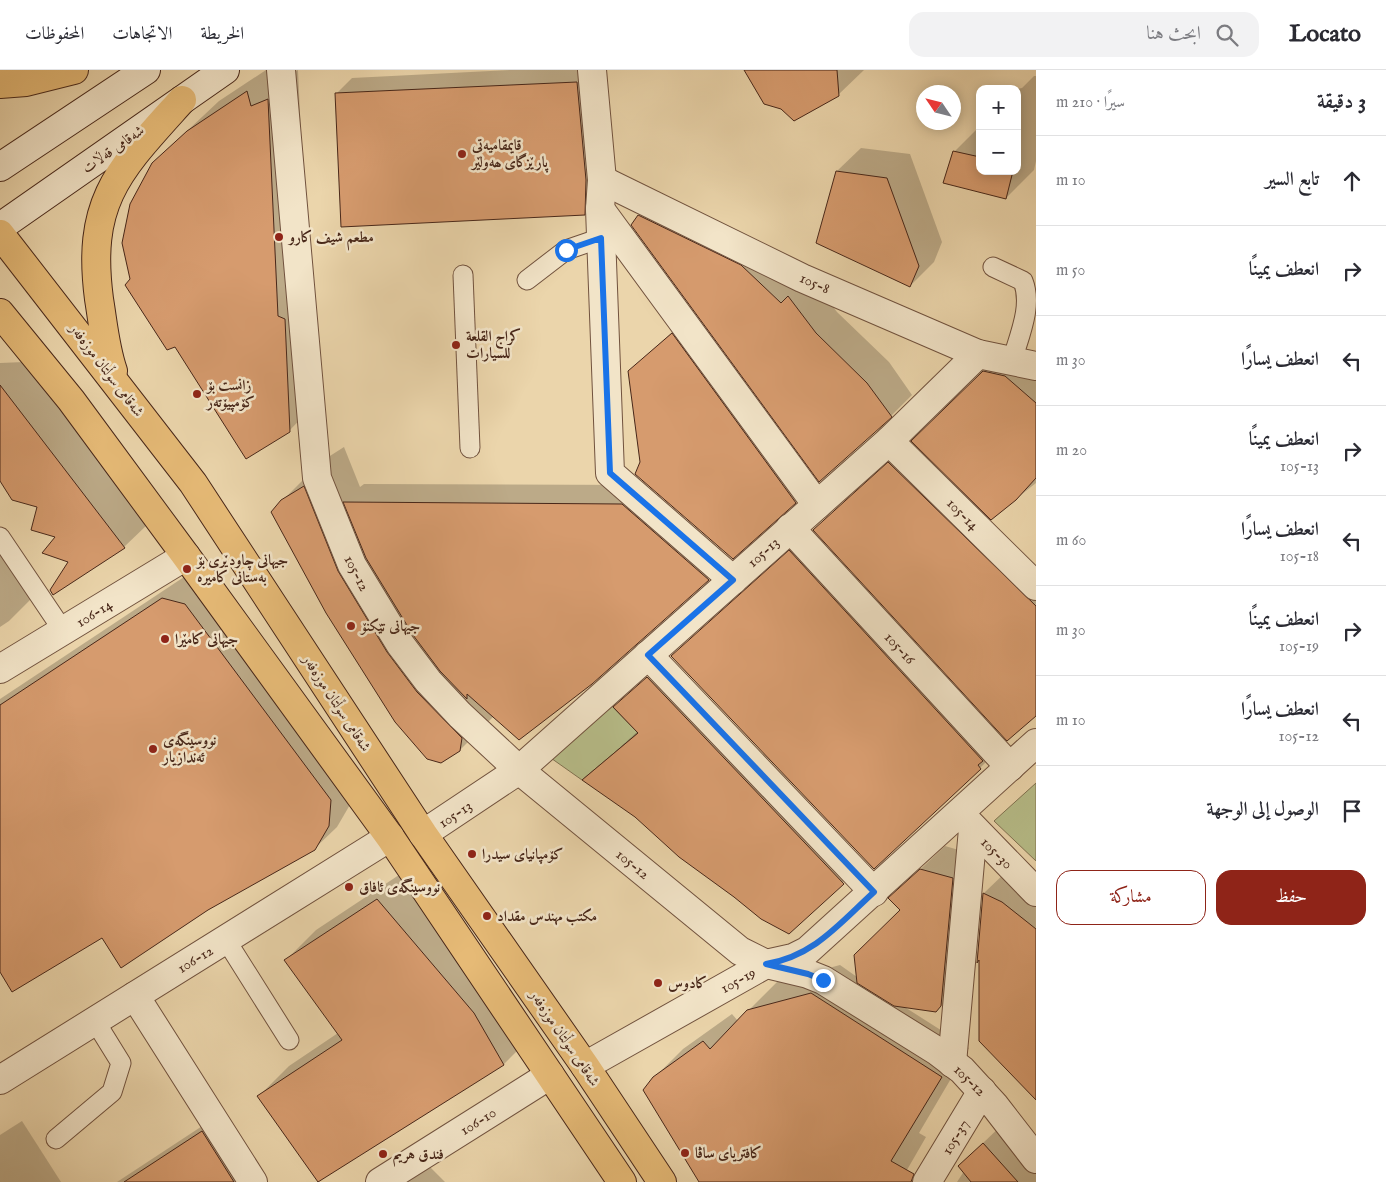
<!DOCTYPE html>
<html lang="ar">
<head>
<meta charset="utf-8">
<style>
  :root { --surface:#fff; --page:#f2f2f3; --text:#2b2b33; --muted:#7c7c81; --line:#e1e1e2; --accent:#8f2418 }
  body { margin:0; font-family:"IM FELL English",Amiri,serif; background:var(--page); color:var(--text); direction:rtl }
  .controls { position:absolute; right:15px; top:15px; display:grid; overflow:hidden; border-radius:10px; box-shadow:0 2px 12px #0003 }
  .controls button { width:45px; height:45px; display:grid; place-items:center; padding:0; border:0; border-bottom:1px solid var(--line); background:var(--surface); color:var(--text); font:25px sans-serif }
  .compass { position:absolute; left:916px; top:15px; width:45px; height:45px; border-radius:50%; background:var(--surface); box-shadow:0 2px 12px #0003; rotate:305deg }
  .stop { position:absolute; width:15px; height:15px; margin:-11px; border:4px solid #1a73e8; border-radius:50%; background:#fff }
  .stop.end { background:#1a73e8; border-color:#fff; box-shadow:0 1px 5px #0008 }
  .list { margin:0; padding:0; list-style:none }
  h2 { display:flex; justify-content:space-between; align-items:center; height:65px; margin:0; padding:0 20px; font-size:21px }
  h2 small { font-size:16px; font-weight:400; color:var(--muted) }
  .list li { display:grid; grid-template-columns:32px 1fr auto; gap:15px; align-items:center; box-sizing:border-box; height:90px; padding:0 20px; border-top:1px solid var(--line) }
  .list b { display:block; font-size:19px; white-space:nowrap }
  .list p { margin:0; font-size:16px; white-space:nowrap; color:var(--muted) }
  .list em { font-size:16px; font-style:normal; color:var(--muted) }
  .actions { display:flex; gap:10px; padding:15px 20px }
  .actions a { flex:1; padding:11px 0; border:1px solid var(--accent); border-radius:15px; text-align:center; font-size:18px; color:var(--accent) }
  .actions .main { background:var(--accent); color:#fff }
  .icon { flex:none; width:28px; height:28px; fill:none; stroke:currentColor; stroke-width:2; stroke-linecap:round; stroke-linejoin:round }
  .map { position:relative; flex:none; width:1036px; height:1112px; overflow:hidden; direction:ltr }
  header { display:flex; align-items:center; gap:30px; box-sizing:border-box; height:70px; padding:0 25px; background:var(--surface); border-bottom:1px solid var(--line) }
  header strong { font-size:24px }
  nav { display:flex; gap:28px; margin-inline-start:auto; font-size:18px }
  .search { width:350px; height:45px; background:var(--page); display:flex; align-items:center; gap:12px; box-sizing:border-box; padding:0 18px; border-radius:15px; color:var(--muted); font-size:19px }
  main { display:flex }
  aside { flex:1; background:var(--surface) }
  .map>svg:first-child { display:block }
</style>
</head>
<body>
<header>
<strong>Locato</strong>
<div class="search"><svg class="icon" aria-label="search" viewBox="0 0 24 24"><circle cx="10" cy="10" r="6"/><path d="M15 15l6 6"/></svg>ابحث هنا</div>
<nav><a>الخريطة</a><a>الاتجاهات</a><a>المحفوظات</a></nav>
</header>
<main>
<aside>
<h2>3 دقيقة<small>سيرًا · 210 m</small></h2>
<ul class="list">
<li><svg class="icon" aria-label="ahead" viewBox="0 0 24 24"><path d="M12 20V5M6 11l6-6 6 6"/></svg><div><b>تابع السير</b></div><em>10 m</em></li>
<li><svg class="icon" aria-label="right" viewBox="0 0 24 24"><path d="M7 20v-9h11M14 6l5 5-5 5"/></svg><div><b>انعطف يمينًا</b></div><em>50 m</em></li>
<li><svg class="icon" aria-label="left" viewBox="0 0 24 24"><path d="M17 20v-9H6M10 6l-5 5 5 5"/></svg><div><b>انعطف يسارًا</b></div><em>30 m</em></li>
<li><svg class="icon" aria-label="right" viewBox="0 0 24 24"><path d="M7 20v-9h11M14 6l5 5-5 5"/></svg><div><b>انعطف يمينًا</b><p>105-13</p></div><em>20 m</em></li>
<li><svg class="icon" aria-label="left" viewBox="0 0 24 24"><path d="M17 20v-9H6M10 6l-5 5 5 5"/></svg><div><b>انعطف يسارًا</b><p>105-18</p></div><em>60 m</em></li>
<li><svg class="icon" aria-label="right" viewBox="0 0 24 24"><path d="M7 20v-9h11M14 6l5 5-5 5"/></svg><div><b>انعطف يمينًا</b><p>105-19</p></div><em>30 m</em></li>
<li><svg class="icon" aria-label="left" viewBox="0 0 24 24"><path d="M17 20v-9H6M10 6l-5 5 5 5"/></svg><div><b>انعطف يسارًا</b><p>105-12</p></div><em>10 m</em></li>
<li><svg class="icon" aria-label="arrive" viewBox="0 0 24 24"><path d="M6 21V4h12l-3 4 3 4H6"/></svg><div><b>الوصول إلى الوجهة</b></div></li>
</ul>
<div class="actions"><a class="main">حفظ</a><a>مشاركة</a></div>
</aside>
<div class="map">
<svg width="1036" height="1112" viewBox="0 0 1036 1112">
  <rect width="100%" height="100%" fill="#ebd5ab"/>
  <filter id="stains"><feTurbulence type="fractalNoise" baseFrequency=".004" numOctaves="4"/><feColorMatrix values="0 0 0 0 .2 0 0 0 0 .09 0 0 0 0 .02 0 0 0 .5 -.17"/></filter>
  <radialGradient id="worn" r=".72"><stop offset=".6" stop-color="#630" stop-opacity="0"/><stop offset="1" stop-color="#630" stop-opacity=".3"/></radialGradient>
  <!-- green -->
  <g fill="#b7bd89" stroke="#807251">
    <polygon points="610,634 638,663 582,710 548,686"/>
    <polygon points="1036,713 1036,791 994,751"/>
  </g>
  <!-- shadow -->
  <g fill="#0003">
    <polygon points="266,0 279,0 281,7 298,0 308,216 315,219 319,330 289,361 132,209 153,93 219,31"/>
    <polygon points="510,0 593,0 600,128 584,144 336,24 352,8"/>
    <polygon points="746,0 864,0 838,25"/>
    <polygon points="1034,6 1036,6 1036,91 1034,100 1006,128 954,82 980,56 980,101 1017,101 1017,19 1022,18"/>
    <polygon points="861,78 910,84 942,172 934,192 910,216 837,101"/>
    <polygon points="660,125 810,206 837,242 889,292 912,325 891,346 639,146"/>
    <polygon points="688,248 811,416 795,432 641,392 629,301"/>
    <polygon points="1005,280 1036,293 1036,413 989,450 1036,495 1036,645 815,460 910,372 948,409 950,407 934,350"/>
    <polygon points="24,292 148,454 124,477 70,491 38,437 0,409 0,293"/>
    <polygon points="344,377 360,417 364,414 641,415 727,490 591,613 494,646 460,680 441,692 282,431 322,391"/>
    <polygon points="0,460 38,522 9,551 0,557"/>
    <polygon points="806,465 996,682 980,698 672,586"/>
    <polygon points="184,507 351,733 337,757 314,779 102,866 0,900 0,629"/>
    <polygon points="666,590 861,795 789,863 636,746 584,710 638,661 615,637"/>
    <polygon points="945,776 976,785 960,917 936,941 903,936 969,978 919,1063 926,1067 900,1112 700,1112 654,1008 683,979 732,944 738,951 777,912 840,895 857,907 901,840 890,828"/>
    <polygon points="408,799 534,964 504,994 259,1026 289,996 338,963 286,890 316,860"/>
    <polygon points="1008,800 1036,817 1036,1028 980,888 978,890 984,823"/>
    <polygon points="222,1043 268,1112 117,1112"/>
    <polygon points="22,1051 61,1112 0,1112 0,1065"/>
    <polygon points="1005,1052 1036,1085 1036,1112 957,1112 982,1074"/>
    <polygon points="425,1092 445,1112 404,1112"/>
  </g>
  <!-- building -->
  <g fill="#d69b6e" stroke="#482719">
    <polygon points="744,0 837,0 839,26 794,51 781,39 764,34"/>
    <polygon points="577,12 586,110 585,145 341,157 335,23"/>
    <polygon points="247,21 251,36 268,29 278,246 285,249 290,362 246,389 175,277 167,280 125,215 130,209 122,173 130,134 152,93 187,61"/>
    <polygon points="953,81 980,87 980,101 1013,101 1006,129 943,113"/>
    <polygon points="836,101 887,108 919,196 910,217 816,173"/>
    <polygon points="638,145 741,195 781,233 788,226 816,263 867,313 892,347 819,412 631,155"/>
    <polygon points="672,263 796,433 733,489 635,404 640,392 628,301"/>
    <polygon points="983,301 1005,306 1036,333 1036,408 1016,430 991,450 911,371"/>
    <polygon points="0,315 125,478 53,525 50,520 68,492 42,483 55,467 31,460 37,437 12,430 0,411"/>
    <polygon points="888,392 1036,536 1036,646 1007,671 813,460"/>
    <polygon points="304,416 338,501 387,582 417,622 462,668 460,681 441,693 427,689 395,652 326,543 271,442 281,430"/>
    <polygon points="343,432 622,434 709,510 592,614 519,670 467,624 467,629 440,601 413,565 366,488"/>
    <polygon points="789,480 983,691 978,695 981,699 874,799 671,586"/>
    <polygon points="162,528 185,534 331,730 329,756 315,780 208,840 121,898 102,868 12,922 0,902 0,635"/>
    <polygon points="647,607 844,814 789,864 761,849 734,827 679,787 635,747 582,710 638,663 613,637"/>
    <polygon points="920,799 953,808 941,936 936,942 894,936 857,913 854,885 900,840 888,828"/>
    <polygon points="983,823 1002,832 1036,859 1036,1030 979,971 979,890 977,893"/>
    <polygon points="377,829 474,943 504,995 318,1112 257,1026 342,970 284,890"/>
    <polygon points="811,923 942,1007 891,1091 914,1104 911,1112 699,1112 643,1020 653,1007 703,971 710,979 747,940"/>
    <polygon points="202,1061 234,1112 124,1112"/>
    <polygon points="983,1073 1018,1112 971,1112 958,1096"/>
  </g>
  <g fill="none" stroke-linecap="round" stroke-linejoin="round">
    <defs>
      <g id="lane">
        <path d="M 993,197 L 1023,211 C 1033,236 1019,266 1012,291"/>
        <polyline points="463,205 470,378"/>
        <polyline points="527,210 566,180 601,168"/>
        <polyline points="0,467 64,562"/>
        <polyline points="226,870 289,970"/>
        <polyline points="56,1069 112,1022 121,993 95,951"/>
      </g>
      <g id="street">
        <polyline points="281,0 317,408 352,495 400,574 428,611 460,645 519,700 740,881 766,894 808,904 823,910 937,981 962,1000 995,1036 1036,1089"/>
        <polyline points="592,0 602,110 600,139 610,403 733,510"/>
        <polyline points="602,110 802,208 978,284 1036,296"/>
        <polyline points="600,139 817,435"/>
        <polyline points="889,371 1036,516"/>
        <polyline points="790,458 1010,697"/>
        <polyline points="648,585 874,822"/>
        <polyline points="0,599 186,486"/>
        <polyline points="966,750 1036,822"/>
        <polyline points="423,764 519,700 889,371 978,284"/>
        <polyline points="135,926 253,1112"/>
        <polyline points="952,993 973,759"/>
        <polyline points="585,996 766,894 793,888 807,881 1036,673"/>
        <polyline points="0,1010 390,767"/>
        <polyline points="380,1112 550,1005"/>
        <polyline points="927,1112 982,1021"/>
      </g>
      <g id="secondary">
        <polyline points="0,97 146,0"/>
        <polyline points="0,157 225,0"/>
      </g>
      <g id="primary">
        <polyline points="0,14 26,12 74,0"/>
        <polyline points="0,164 193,413 423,764 585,996 662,1112"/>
        <polyline points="0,243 71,330 186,486 390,767 622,1112"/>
        <path d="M 113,301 C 105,278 103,253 99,229 C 86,130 119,100 182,30"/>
      </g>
    </defs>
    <!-- lane casing -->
    <use href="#lane" stroke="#71523e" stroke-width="21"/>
    <!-- street casing -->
    <use href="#street" stroke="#71523e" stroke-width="30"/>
    <!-- secondary casing -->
    <use href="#secondary" stroke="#482719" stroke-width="30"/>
    <!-- primary casing -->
    <use href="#primary" stroke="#482719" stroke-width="30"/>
    <!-- lane -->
    <use href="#lane" stroke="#f2e4c8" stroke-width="19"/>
    <!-- street -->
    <use href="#street" stroke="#f2e4c8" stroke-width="28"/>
    <!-- secondary -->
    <use href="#secondary" stroke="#f2e4c8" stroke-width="28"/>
    <!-- primary -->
    <use href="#primary" stroke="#e6ba76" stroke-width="28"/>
  </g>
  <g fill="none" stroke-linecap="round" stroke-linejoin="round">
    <!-- route -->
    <path stroke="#1a73e8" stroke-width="6" d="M 566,180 L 601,168 L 610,403 L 733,510 L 648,585 L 874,822 C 839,854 814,886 766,894 L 808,904 L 823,910"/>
  </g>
  <!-- markers -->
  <g fill="#8f2418" stroke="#f2e4c8" stroke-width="2">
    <circle cx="462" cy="84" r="5"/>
    <circle cx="279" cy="167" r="5"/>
    <circle cx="456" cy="275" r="5"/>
    <circle cx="197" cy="324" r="5"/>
    <circle cx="187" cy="499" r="5"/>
    <circle cx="351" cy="556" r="5"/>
    <circle cx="165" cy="569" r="5"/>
    <circle cx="153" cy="679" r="5"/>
    <circle cx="472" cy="784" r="5"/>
    <circle cx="349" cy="817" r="5"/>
    <circle cx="487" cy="846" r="5"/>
    <circle cx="658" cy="913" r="5"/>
    <circle cx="685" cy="1083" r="5"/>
    <circle cx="383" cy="1084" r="5"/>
  </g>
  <g text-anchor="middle" stroke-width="5" stroke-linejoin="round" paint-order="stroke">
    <!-- poi labels -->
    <g font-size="15" font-weight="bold" fill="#482719" stroke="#f2e4c8" text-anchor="start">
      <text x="472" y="80">قایمقامیەتی<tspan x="472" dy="17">پارێزگای ھەولێر</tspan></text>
      <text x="289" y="172">مطعم شيف كارو</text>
      <text x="466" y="271">كراج القلعة<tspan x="466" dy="17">للسيارات</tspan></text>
      <text x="207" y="320">زانست بۆ<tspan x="207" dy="17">کۆمپیۆتەر</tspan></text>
      <text x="197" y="495">جیهانی چاودێری بۆ<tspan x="197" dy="17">به‌ستانی كامیره</tspan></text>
      <text x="361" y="561">جیهانی تێکنۆ</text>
      <text x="175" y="574">جیهانی کامێرا</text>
      <text x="163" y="675">نووسینگەی<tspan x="163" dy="17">ئەندازیار</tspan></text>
      <text x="482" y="789">کۆمپانیای سیدرا</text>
      <text x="359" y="822">نووسینگەی ئافاق</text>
      <text x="497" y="851">مكتب مهندس مقداد</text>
      <text x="668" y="918">کادوس</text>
      <text x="695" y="1088">کافتریای ساڤا</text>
      <text x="393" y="1089">فندق هريم</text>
    </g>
    <!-- street labels -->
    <g font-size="15" fill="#482719" stroke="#f2e4c8">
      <text transform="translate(113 79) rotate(-35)" y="5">شەقامی قەڵات</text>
      <text transform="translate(815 213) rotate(24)" y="5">105-8</text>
      <text transform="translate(107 300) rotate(53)" y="5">شەقامی سوڵتان موزەفەر</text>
      <text transform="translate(963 444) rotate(45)" y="5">105-14</text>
      <text transform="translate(763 482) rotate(-42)" y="5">105-13</text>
      <text transform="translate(357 503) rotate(63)" y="5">105-12</text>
      <text transform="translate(94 543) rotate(-32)" y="5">106-14</text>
      <text transform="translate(900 578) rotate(47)" y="5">105-16</text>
      <text transform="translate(337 633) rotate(57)" y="5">شەقامی سوڵتان موزەفەر</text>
      <text transform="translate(455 744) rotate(-34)" y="5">105-13</text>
      <text transform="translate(997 783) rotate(45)" y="5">105-30</text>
      <text transform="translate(633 794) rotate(39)" y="5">105-12</text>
      <text transform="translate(195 889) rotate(-32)" y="5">106-12</text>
      <text transform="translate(738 910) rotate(-29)" y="5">105-19</text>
      <text transform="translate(565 968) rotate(56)" y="5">شەقامی سوڵتان موزەفەر</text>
      <text transform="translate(970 1010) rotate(44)" y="5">105-12</text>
      <text transform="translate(478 1051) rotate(-32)" y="5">106-10</text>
      <text transform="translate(955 1067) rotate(-59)" y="5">105-37</text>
    </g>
  </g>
  <rect width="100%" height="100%" filter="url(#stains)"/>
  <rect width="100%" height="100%" fill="url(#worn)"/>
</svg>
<div class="controls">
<button>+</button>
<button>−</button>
</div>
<svg class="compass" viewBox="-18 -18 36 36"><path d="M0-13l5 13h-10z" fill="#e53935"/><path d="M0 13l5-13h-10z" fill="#7c7c81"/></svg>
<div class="stop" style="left:566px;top:180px"></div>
<div class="stop end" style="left:823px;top:910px"></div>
</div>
</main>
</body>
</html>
